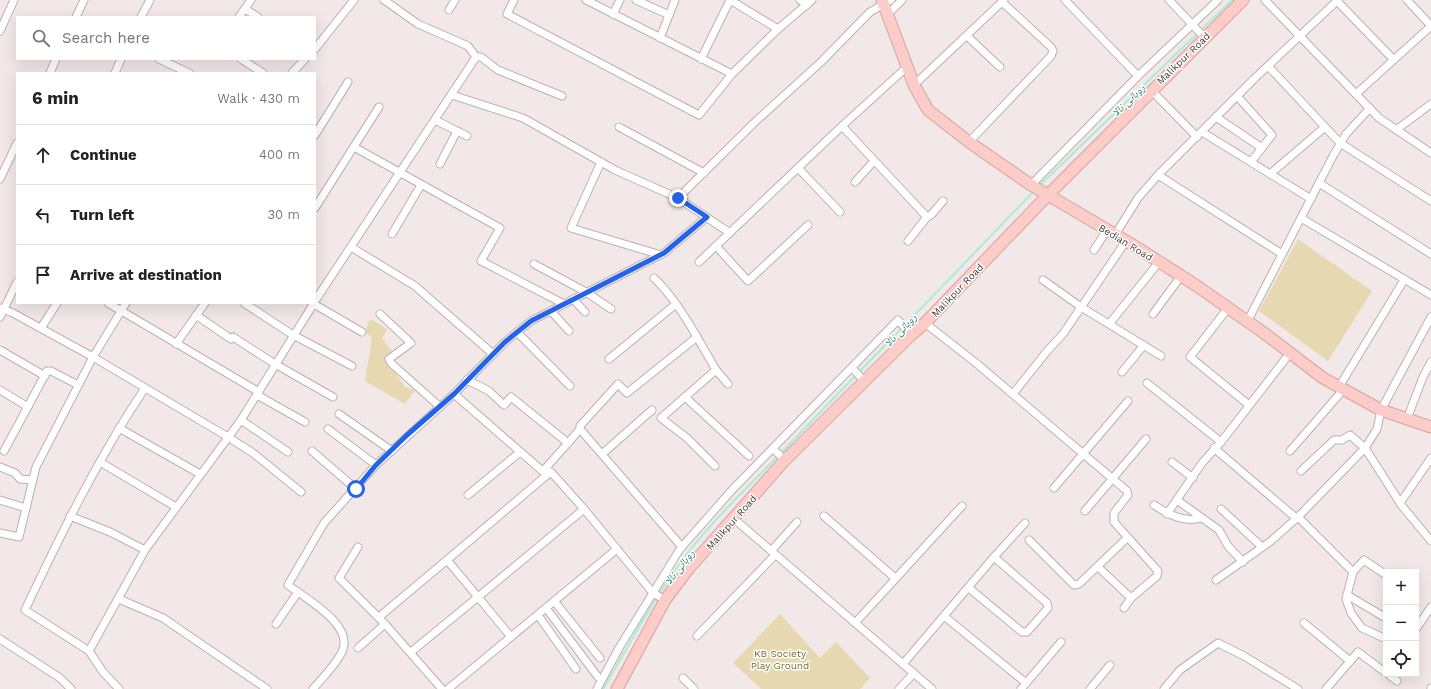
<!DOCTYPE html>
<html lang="en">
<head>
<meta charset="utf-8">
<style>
  :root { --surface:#fff; --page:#f6f6f6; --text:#222; --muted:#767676; --line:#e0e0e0 }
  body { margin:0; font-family:"Work Sans","Noto Naskh Arabic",sans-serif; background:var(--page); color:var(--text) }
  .controls { position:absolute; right:12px; bottom:12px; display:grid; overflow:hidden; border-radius:0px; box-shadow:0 4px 16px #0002 }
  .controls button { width:36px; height:36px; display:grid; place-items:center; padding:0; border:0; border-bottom:1px solid var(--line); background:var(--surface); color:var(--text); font:20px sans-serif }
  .stop { position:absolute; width:12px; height:12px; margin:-9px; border:3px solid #2563eb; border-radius:50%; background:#fff }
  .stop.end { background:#2563eb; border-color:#fff; box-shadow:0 1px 4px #0008 }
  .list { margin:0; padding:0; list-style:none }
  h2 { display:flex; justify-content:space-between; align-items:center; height:52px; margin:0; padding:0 16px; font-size:17px }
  h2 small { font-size:13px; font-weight:400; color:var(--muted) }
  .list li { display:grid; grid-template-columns:26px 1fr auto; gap:12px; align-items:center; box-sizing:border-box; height:60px; padding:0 16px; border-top:1px solid var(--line) }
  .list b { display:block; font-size:15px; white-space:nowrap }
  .list em { font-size:13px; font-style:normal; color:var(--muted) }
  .icon { flex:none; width:22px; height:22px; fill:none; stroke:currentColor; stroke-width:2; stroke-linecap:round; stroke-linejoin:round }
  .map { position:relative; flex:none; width:1431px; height:689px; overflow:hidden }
  .search { position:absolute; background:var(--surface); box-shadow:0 4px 16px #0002; left:16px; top:16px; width:300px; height:44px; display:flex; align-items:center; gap:10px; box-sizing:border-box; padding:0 14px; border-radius:0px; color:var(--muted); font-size:15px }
  .panel { position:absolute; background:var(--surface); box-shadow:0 4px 16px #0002; left:16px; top:72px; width:300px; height:232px; border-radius:0px }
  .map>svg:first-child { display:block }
</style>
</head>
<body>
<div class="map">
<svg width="1431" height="689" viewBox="0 0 1431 689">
  <rect width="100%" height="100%" fill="#f3e8e8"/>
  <!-- green -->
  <g fill="#e6d9b2">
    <polygon points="1298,239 1372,291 1328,361 1259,311"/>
    <polygon points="371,319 387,329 382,339 392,351 387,358 389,368 394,371 405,387 415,390 405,404 365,381 372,338 366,333 368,322"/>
    <polygon points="780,614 820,658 836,642 870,678 860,689 761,689 733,663"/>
  </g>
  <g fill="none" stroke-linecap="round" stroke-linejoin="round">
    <!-- stream -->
    <g stroke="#a7edd9" stroke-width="2">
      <polyline points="1201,30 1232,0"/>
      <polyline points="1040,185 1198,33"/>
      <polyline points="905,325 1034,191"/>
      <polyline points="859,372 902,328"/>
      <polyline points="781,453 856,375"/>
      <path d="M 603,689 C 629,645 653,600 683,559 C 711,522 746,489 778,456"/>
    </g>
    <defs>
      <g id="street">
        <polyline points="384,0 418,24 468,46 476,57"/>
        <polyline points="514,0 507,14 699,115 732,74 778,29 812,0"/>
        <polyline points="586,0 732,74"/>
        <polyline points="636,0 669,15"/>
        <polyline points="730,0 778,29"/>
        <polyline points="800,0 807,5"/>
        <polyline points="1065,0 1138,76"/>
        <polyline points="1169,0 1205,38"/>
        <polyline points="1265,0 1379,118 1431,153"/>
        <polyline points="1407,0 1431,26"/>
        <polyline points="1337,1 1393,59"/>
        <polyline points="245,9 258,17"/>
        <polyline points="449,10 455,0"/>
        <polyline points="886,12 892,10 902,0"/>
        <polyline points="613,14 620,0"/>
        <polyline points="76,17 84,0"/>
        <polyline points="141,17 150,0"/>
        <polyline points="239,17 251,0"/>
        <polyline points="0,31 14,0"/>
        <polyline points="967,36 1000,67"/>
        <polyline points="660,38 675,0"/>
        <polyline points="315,49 354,0"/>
        <polyline points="476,57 481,57 498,70 562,96"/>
        <polyline points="159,59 189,73"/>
        <polyline points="241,59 263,73"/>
        <polyline points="701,59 730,0"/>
        <polyline points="1268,66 1340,143 1431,201"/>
        <polyline points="50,73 56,59"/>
        <polyline points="115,73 121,59"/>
        <polyline points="292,73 305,59"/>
        <polyline points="914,85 1004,0"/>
        <polyline points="1151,90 1197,137"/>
        <polyline points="1356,94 1431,26"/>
        <polyline points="452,95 523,118 615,170 678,198 730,233"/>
        <polyline points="1237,96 1272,135 1251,162"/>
        <polyline points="1216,117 1262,148"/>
        <polyline points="435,120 467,136"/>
        <polyline points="842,126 927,217 908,241"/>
        <polyline points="619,127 704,173"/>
        <polyline points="1396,130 1431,104"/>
        <polyline points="1202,132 1311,199"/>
        <polyline points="315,135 348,82"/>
        <polyline points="969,142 1051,56 1053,51 1051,47 1002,2"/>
        <polyline points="354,147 500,228 481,261 564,304"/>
        <polyline points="601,162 571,228 661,255"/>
        <polyline points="440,164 457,131"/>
        <polyline points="799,169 840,212"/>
        <polyline points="1270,174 1325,127"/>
        <polyline points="1158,175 1282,254"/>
        <polyline points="0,179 17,143"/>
        <polyline points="855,182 874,161"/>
        <polyline points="1319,183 1431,254"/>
        <polyline points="1031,185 1138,76 1218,0"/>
        <polyline points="678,198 756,121 821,62 870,12 891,0"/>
        <polyline points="315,208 379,107"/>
        <polyline points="927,217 931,215 943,201"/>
        <polyline points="1301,218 1431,295"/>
        <polyline points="392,234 421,185"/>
        <polyline points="1115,235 1138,198 1158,175 1256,77 1338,0"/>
        <polyline points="716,246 748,281 808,225"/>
        <polyline points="351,247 415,286 493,354"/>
        <polyline points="1094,250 1107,230"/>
        <polyline points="699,262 842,126 908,66"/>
        <polyline points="534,264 586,292 611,309"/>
        <polyline points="1043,280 1081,307 1161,356"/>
        <polyline points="573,299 585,312"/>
        <polyline points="315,301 476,57"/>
        <polyline points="108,303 259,392"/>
        <polyline points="244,303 293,335 352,366"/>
        <polyline points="312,303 362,332"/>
        <polyline points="0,308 13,313 93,357 228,437 253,453 301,492"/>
        <polyline points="1228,308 1190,357 1249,405"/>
        <polyline points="551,311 569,331"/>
        <polyline points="380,314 411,343 389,359 391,363 439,406"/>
        <polyline points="1153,314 1181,276"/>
        <polyline points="196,315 231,339 233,337 275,364 333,397"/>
        <polyline points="0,317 17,282"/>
        <polyline points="1247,322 1333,156 1346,134 1370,108"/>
        <polyline points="925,323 976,363 1127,491 1128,495 1114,513 1114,522 1158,571 1157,576 1131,598 1124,608"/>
        <polyline points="1110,323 1159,262"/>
        <polyline points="41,328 57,303"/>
        <polyline points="517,332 570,386"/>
        <polyline points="697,337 716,370 728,384"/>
        <polyline points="176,344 205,303"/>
        <polyline points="0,350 45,376"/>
        <polyline points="609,359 676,304"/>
        <polyline points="852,368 864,381"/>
        <polyline points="716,370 685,397 749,456"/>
        <polyline points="1122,372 1144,345"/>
        <polyline points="467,380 489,391 504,405 511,397 568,443 543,471"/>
        <polyline points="1147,383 1221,442"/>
        <polyline points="1339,387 1404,280"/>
        <polyline points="0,390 28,407"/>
        <polyline points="1013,394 1048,350 1063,334 1126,241"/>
        <polyline points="257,395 305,422"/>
        <polyline points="685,397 661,418 687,438 715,466"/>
        <polyline points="339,414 392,451"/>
        <polyline points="1407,419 1423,377 1431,362"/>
        <polyline points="241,420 288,452"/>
        <polyline points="119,428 200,474"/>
        <polyline points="328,429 376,465"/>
        <polyline points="580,429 682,547"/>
        <path d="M 568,443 L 580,429 L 580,426 L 618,384 L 627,393 L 697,337 C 685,316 672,295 654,278"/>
        <polyline points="1214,448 1296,518"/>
        <polyline points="773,449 785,460"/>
        <polyline points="4,451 47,371 51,371 78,385"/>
        <polyline points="312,451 356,489"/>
        <polyline points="1290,451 1344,389"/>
        <polyline points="602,454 652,410"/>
        <polyline points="100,462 176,507"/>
        <polyline points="1172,462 1193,478"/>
        <polyline points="0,467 15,473 20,479 33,480"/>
        <polyline points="1301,471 1334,440 1342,440 1350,435 1365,448 1402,506 1431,541"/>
        <polyline points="1054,488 1128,401"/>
        <polyline points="468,495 520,452"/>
        <polyline points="0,500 26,508"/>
        <polyline points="1177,500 1219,530 1228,546 1243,562"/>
        <polyline points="1400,503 1431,458"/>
        <path d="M 1154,505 C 1168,514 1183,523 1201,518"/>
        <polyline points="584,509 653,593 665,600"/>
        <polyline points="1221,509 1262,547"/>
        <polyline points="1085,511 1146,439"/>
        <polyline points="1167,514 1202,463 1221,442 1290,353"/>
        <polyline points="70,516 110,532 145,550"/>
        <polyline points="824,516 895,578"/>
        <polyline points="1298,517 1353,572 1346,599 1351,613 1362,628 1386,639"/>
        <polyline points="733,518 932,689"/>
        <polyline points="0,533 19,537 36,467 93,357 126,303"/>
        <polyline points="1029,540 1074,585 1079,584 1127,538"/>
        <polyline points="358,547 339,578 385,624 442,689"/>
        <polyline points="771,551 797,522"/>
        <polyline points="994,557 1025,523"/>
        <polyline points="447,560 547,475"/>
        <polyline points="1098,567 1131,598"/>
        <polyline points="1353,572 1364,560 1386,575"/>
        <polyline points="1216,580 1271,541 1298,517 1365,448 1377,429 1381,410 1431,317"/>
        <polyline points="1347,595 1386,618"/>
        <polyline points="119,599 163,618 267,689"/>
        <polyline points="554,601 600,658"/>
        <polyline points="546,608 598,677"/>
        <polyline points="538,615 576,669"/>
        <polyline points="944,616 1026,683"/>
        <polyline points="379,617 447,560 478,597 584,509 551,472 547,475 454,394"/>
        <polyline points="855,623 962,506"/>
        <polyline points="1304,623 1350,661"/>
        <polyline points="276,624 298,592"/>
        <polyline points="1416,629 1431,607"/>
        <polyline points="697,636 775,555"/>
        <polyline points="0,639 60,678 71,689"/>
        <polyline points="358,648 385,624"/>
        <polyline points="89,651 145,550 241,420 314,303"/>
        <polyline points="411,652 478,597 511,637"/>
        <polyline points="903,664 994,557 1047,603 1048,608 1027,632 1022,632 969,588"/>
        <polyline points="1388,674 1397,681"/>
        <polyline points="683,678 694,689"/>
        <path d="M 119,689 L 103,672 L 89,651 L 25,610 C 61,534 98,458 145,388"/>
        <path d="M 313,689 C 323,677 335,666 342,652 C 355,625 306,599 288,585 L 289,583 L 324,523 L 376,465 L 454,394 L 505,342 L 531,321 L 664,253 L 707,217"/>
        <polyline points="448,689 617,549"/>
        <polyline points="597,689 619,648 680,549 732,490 898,320 911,335"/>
        <polyline points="899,689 914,673"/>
        <polyline points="1021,689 1061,642"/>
        <polyline points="1090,689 1110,665"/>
        <polyline points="1164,689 1180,670 1218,643 1244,656 1298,689"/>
        <polyline points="1326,689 1358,652 1386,673"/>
        <polyline points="1431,689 1431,688"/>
      </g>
      <g id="secondary">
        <polyline points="882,0 914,85 928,110 969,142 1031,185 1133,245 1197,286 1264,333 1323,378 1381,410 1431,427"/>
        <polyline points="617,689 665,600 689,568 785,460 911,335 925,323 1048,195 1243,0"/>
      </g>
    </defs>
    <!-- street casing -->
    <use href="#street" stroke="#c1aeae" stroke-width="9"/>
    <!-- secondary casing -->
    <use href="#secondary" stroke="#d7a19e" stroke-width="13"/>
    <!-- street -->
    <use href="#street" stroke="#fff" stroke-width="7"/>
    <!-- secondary -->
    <use href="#secondary" stroke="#fcccc9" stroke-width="11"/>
  </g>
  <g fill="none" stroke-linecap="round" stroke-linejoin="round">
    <!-- route -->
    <polyline stroke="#2563eb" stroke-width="5" points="356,489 376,465 407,435 454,394 505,342 531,321 664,253 707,217 678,198"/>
  </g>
  <g text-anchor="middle" stroke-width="3" stroke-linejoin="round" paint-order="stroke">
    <!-- street labels -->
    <g font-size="10" fill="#463738" stroke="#fff">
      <text transform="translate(1183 58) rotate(-44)" y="4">Malikpur Road</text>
      <text transform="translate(1126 242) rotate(31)" y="4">Bedian Road</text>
      <text transform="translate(957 290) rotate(-46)" y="4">Malikpur Road</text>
      <text transform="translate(731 522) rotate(-48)" y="4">Malikpur Road</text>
    </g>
    <!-- park labels -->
    <g font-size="10" fill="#75702c" stroke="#fff">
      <text x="780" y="657">KB Society<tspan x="780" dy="12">Play Ground</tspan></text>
    </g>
    <!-- water labels -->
    <g font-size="11" font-style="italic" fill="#2a7e68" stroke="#fff">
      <text transform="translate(1128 100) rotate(-44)" y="4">روہائی نالا</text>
      <text transform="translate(900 330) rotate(-46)" y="4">روہائی نالا</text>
      <text transform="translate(679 567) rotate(-52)" y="4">روہائی نالا</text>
    </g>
  </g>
</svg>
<div class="controls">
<button>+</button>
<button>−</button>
<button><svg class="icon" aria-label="locate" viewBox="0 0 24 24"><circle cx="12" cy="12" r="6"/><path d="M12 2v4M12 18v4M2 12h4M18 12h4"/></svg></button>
</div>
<div class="stop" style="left:356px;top:489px"></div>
<div class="stop end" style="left:678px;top:198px"></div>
<div class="search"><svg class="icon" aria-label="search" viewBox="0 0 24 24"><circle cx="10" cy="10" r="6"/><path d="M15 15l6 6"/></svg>Search here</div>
<section class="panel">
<h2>6 min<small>Walk · 430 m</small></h2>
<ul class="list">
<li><svg class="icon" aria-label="ahead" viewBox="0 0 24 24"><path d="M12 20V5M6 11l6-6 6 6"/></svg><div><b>Continue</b></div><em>400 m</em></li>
<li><svg class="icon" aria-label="left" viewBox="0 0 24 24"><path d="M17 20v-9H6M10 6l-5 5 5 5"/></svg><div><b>Turn left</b></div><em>30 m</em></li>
<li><svg class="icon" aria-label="arrive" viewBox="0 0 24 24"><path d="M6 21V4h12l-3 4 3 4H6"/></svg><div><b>Arrive at destination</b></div></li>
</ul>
</section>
</div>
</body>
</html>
